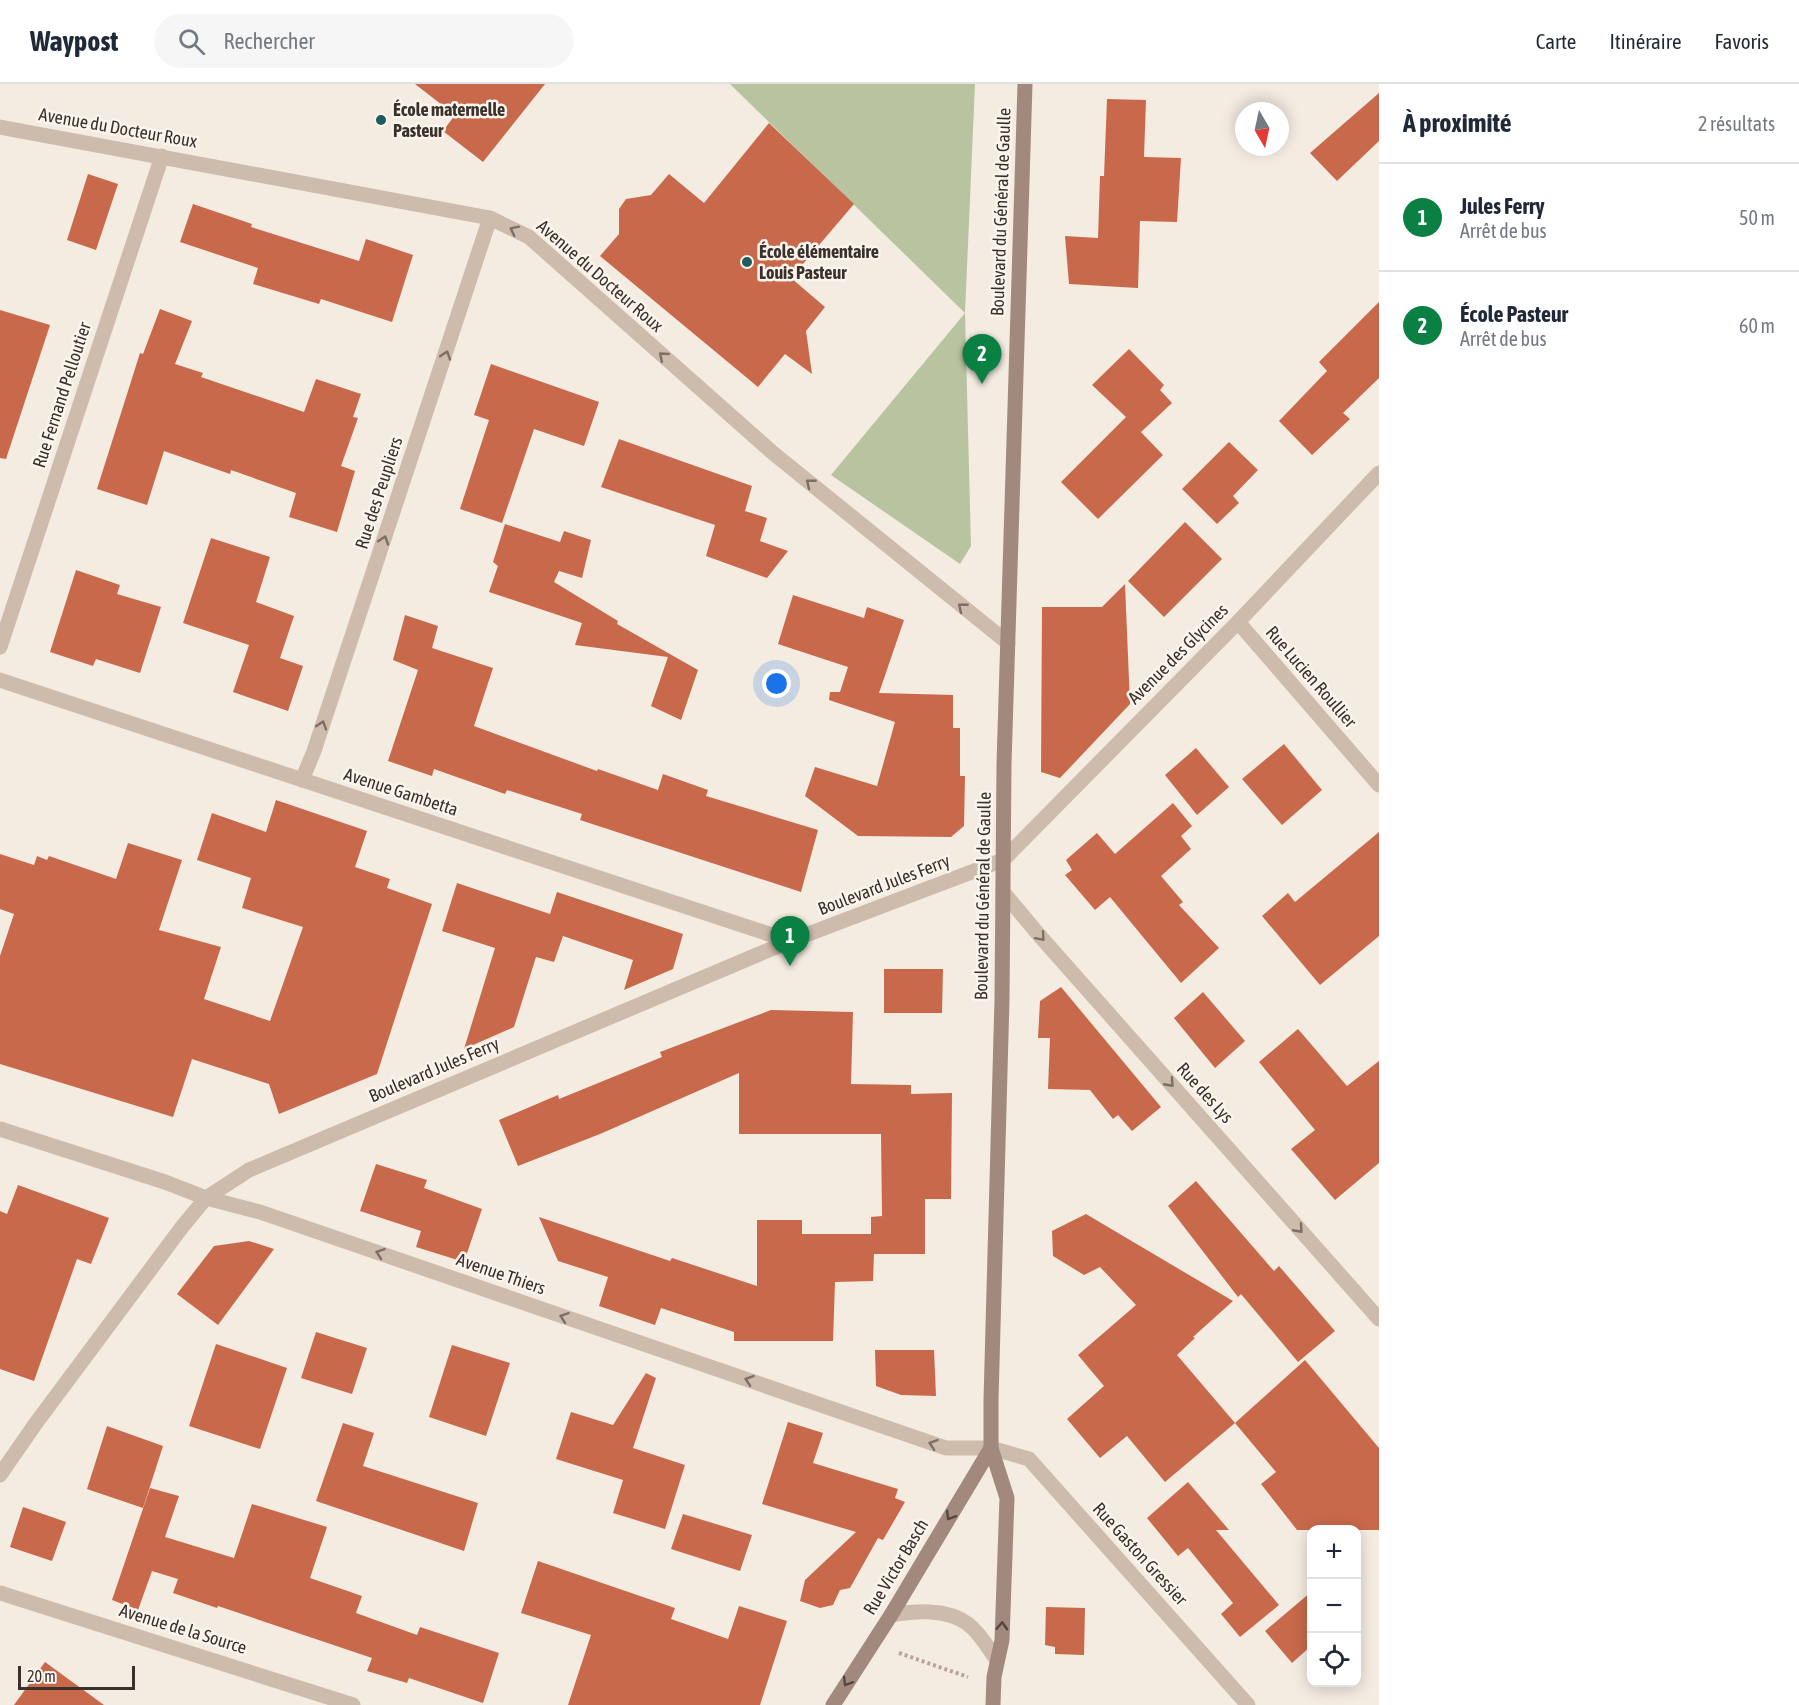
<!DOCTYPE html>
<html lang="fr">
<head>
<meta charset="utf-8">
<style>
  :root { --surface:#fff; --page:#f6f6f7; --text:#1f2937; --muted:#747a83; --line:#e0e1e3; --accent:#0b8043 }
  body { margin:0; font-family:"Asap Condensed",sans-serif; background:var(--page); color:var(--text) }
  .controls { position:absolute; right:18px; bottom:18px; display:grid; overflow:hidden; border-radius:12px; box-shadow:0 3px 15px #0003 }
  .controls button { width:54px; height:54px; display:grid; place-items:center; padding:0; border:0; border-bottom:2px solid var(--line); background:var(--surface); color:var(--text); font:30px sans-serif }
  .compass { position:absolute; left:1235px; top:18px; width:54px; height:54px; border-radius:50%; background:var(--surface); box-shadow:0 3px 15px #0003; rotate:171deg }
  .scale { position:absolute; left:18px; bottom:15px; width:117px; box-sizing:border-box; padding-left:6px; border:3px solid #3b302b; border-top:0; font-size:16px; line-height:21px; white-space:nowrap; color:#3b302b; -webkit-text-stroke:4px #fbf5ee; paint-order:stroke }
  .you { position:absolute; left:777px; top:600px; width:21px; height:21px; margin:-15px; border:4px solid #fff; border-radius:50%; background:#1a73e8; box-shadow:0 0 0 9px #1a73e833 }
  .badge { display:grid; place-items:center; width:39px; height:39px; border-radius:50%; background:var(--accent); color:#fff; font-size:20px; font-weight:700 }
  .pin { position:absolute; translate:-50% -50px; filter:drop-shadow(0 2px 3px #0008) }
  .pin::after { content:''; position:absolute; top:32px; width:21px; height:18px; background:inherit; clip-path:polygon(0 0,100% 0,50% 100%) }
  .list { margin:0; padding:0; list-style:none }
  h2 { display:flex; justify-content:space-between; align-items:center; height:78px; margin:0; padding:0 24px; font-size:26px }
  h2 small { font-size:20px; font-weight:400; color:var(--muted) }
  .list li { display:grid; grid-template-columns:39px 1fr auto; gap:18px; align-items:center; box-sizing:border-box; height:108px; padding:0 24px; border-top:2px solid var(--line) }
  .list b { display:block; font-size:22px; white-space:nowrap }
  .list p { margin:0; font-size:20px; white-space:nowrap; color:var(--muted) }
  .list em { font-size:20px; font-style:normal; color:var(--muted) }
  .icon { flex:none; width:33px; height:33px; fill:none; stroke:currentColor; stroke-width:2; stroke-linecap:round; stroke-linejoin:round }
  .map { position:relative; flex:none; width:1379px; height:1621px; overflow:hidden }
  header { display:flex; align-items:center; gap:36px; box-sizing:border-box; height:84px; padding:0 30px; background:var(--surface); border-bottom:2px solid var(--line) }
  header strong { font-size:28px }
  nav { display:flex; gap:33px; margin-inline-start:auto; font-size:21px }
  .search { width:420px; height:54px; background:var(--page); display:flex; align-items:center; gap:15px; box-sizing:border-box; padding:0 21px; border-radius:33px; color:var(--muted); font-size:22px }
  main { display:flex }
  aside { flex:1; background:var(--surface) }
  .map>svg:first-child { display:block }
</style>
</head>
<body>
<header>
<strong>Waypost</strong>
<div class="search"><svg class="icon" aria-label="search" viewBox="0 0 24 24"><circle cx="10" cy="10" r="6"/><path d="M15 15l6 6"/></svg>Rechercher</div>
<nav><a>Carte</a><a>Itinéraire</a><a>Favoris</a></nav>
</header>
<main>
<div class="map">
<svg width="1379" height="1621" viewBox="0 0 1379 1621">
  <rect width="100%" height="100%" fill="#f4ebe1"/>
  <!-- green -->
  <polygon fill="#b8c4a0" points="730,0 975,0 965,229 971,462 960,480 831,391 965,229"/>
  <!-- building -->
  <g fill="#c8694b">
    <polygon points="415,0 545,0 483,78 443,47 455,31"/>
    <polygon points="1379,9 1379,57 1337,97 1310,69"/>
    <polygon points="1107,15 1146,16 1144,73 1181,74 1177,138 1140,137 1138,204 1069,200 1065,152 1098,154 1100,92 1104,92"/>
    <polygon points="769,39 854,120 791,194 825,223 806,247 812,290 785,270 758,303 600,172 619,150 619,125 626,115 651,111 669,90 704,119"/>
    <polygon points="88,90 118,100 96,166 67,156"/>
    <polygon points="193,120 252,140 251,143 359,177 366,155 413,171 392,238 321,215 319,220 253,200 258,184 180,158"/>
    <polygon points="1379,218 1379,294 1343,329 1350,335 1312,371 1279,337 1327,287 1319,278"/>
    <polygon points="160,225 192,237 175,280 203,289 201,293 304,328 316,295 361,310 353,333 358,334 341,382 355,387 337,448 289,433 296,409 231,386 230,390 164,367 147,421 97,405 140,269 143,270"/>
    <polygon points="0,226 50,241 6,375 0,374"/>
    <polygon points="1129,265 1164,301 1160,306 1172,319 1141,348 1137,344 1163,371 1098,435 1061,398 1126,333 1092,301"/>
    <polygon points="491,280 599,318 584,362 534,345 502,439 460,425 489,336 474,331"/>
    <polygon points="619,355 752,402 745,427 767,434 760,457 788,467 767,494 706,472 715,441 601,403"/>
    <polygon points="1229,358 1258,386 1233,412 1239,419 1217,440 1182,405"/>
    <polygon points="1185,438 1222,475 1164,533 1128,497"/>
    <polygon points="505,440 560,458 564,447 591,456 582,494 559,487 554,498 618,537 617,540 698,586 681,636 651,622 668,573 575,561 582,539 489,508 498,482 493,478"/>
    <polygon points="211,454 270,473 256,518 294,532 280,574 303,582 288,627 233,608 249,561 183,539"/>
    <polygon points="76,486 120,501 117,510 161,523 140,589 96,575 93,582 50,568"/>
    <polygon points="1125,500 1130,620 1060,694 1041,688 1042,523 1102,523"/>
    <polygon points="793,511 864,534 867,523 904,536 879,609 953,611 953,644 960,644 960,692 965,692 964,742 951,753 858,752 805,712 815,683 877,702 895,638 829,616 830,608 840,608 848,583 778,560"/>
    <polygon points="405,531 438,542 432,564 493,584 474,642 597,687 598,685 658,706 663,690 708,706 706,712 818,746 801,808 580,736 582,730 507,706 505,710 434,685 432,692 388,677 418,586 393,576"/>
    <polygon points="1284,660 1322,706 1282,741 1242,695"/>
    <polygon points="1196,664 1229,703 1197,731 1165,691"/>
    <polygon points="276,716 367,747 355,783 390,795 387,804 432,820 377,990 279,1030 269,1000 192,975 173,1033 0,980 0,872 14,830 0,825 0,770 34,781 37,772 47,776 49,772 116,795 128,759 182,776 159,846 221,863 204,915 270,937 303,843 242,824 251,794 197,776 212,729 266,748"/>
    <polygon points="1173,719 1192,742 1181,752 1191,765 1161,792 1183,818 1179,821 1219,864 1181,899 1110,813 1095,826 1065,791 1072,786 1066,776 1097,749 1115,770"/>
    <polygon points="1379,748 1379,852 1320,901 1262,832 1288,809 1295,818"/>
    <polygon points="457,799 550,830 557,808 683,850 673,885 624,906 633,876 563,852 554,878 536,873 514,943 464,965 495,864 442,847"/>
    <polygon points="884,885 943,885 942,929 884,929"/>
    <polygon points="1061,903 1161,1023 1132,1047 1118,1031 1113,1035 1090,1006 1048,1005 1050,954 1038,954 1040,917"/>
    <polygon points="1203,908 1245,957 1215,984 1174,934"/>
    <polygon points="771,926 853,928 851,1000 911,1001 911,1010 952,1009 951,1115 925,1115 925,1170 874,1170 873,1197 835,1198 833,1257 734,1257 734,1248 661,1224 655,1241 599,1222 608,1193 558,1177 539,1133 670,1177 672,1174 757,1202 757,1136 802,1136 802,1150 871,1150 871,1133 882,1132 881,1050 739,1050 739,989 600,1050 518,1082 499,1036 558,1011 559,1015 662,973 660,968"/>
    <polygon points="1298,945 1347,1002 1379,977 1379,1079 1335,1116 1291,1065 1315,1046 1259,978"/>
    <polygon points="376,1080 427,1096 424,1104 482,1125 464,1178 416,1163 421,1147 360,1127"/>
    <polygon points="1196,1097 1274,1187 1279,1182 1335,1247 1298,1278 1241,1210 1238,1213 1168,1122"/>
    <polygon points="18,1101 109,1134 91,1180 77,1175 34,1297 0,1285 0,1127 7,1130"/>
    <polygon points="1086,1130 1233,1217 1193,1253 1195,1254 1177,1271 1235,1339 1165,1398 1127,1352 1100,1374 1067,1335 1104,1302 1078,1271 1136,1221 1100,1183 1084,1191 1053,1172 1052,1147"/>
    <polygon points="249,1157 274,1165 218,1241 177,1210 214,1162"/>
    <polygon points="316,1248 367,1264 352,1310 301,1294"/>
    <polygon points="216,1260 287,1284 260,1365 189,1342"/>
    <polygon points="452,1261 510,1279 486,1352 429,1333"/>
    <polygon points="875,1266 934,1266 936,1312 901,1311 876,1302"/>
    <polygon points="1305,1276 1379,1364 1379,1446 1297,1446 1261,1400 1276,1388 1235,1339"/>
    <polygon points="646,1289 656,1294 633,1364 685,1381 665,1445 613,1429 623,1396 556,1375 571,1328 613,1341"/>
    <polygon points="788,1338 823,1349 813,1379 898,1405 895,1414 905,1418 883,1456 878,1454 850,1504 840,1506 833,1521 820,1524 800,1517 805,1496 856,1448 762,1420"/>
    <polygon points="343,1339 374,1349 363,1382 478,1419 464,1467 316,1417"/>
    <polygon points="107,1342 163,1362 143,1424 87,1405"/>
    <polygon points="1188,1398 1229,1446 1216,1446 1279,1521 1240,1553 1221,1530 1233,1519 1188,1464 1178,1472 1147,1434"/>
    <polygon points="150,1404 179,1412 165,1453 234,1474 252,1420 327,1443 310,1494 362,1512 356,1529 417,1551 420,1543 499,1569 483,1619 409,1594 407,1599 367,1587 372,1574 218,1522 217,1524 173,1509 178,1495 152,1487 138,1526 112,1516"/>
    <polygon points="23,1423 66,1438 52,1477 10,1463"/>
    <polygon points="683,1430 752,1451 740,1487 671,1465"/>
    <polygon points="538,1477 675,1524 671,1535 728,1555 739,1522 787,1537 760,1621 568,1621 591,1551 521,1529"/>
    <polygon points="1311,1508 1311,1562 1292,1579 1265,1547"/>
    <polygon points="1046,1523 1085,1524 1084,1571 1055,1570 1055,1563 1045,1561"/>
    <polygon points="45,1578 104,1621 14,1621"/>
  </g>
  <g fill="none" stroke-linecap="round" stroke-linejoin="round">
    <!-- path -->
    <polyline stroke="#b9a596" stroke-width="4" stroke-dasharray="3 3" stroke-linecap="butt" points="899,1569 968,1593"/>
    <!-- street -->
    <g stroke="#cdbbac" stroke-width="15">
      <polyline points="0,43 490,134 529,153 773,369 1008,559"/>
      <polyline points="1238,538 1379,701"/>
      <polyline points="0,563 162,72"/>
      <polyline points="0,596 790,857"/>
      <polyline points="302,696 314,667 490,134"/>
      <polyline points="1003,808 1039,851 1379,1235"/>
      <polyline points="0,1045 165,1098 206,1114 260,1128 946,1364 991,1364 1029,1375 1248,1621"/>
      <polyline points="0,1391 36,1339 182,1143 206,1114 249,1086 790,857 1003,776 1238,538 1379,389"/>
      <polyline points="0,1509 353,1621"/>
      <path d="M 891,1531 C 916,1527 946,1524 968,1540 C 980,1549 988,1564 997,1576"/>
    </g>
    <!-- secondary -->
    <g stroke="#a18a7d" stroke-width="15">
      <polyline points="833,1621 891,1531 991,1364"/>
      <polyline points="993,1621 994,1593 1002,1556 1007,1414 991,1364 991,1316 1002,915 1004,680 1025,0"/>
    </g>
  </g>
  <!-- one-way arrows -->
  <defs><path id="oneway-chevron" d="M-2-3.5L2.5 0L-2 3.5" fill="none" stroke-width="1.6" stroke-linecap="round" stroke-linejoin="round" transform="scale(1.5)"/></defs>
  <g stroke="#7d6f65">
    <use href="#oneway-chevron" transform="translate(514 146) rotate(-154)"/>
    <use href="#oneway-chevron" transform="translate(446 271) rotate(-72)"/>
    <use href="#oneway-chevron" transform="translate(663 272) rotate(-139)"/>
    <use href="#oneway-chevron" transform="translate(810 399) rotate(-141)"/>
    <use href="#oneway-chevron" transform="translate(384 456) rotate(-72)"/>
    <use href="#oneway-chevron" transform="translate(962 523) rotate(-141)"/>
    <use href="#oneway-chevron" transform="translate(322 641) rotate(-72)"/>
    <use href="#oneway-chevron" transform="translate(1041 853) rotate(49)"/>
    <use href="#oneway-chevron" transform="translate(1170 999) rotate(48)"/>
    <use href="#oneway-chevron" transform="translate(1299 1145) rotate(48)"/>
    <use href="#oneway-chevron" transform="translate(380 1169) rotate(-161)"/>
    <use href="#oneway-chevron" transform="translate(564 1233) rotate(-161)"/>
    <use href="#oneway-chevron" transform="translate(749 1296) rotate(-161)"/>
    <use href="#oneway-chevron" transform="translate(933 1360) rotate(-161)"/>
  </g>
  <g stroke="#544640">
    <use href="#oneway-chevron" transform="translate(950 1432) rotate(121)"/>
    <use href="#oneway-chevron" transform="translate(1002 1542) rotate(-88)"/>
    <use href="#oneway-chevron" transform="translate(847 1598) rotate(122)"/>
  </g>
  <!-- markers -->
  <g fill="#1f5a5e" stroke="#fbf5ee" stroke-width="2">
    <circle cx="381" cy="36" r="6"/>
    <circle cx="747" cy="178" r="6"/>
  </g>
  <g text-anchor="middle" stroke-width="5" stroke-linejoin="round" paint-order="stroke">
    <!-- poi labels -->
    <g font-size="18" font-weight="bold" fill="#3b302b" stroke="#fbf5ee" text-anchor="start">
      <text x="393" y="32">École maternelle<tspan x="393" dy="21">Pasteur</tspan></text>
      <text x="759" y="174">École élémentaire<tspan x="759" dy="21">Louis Pasteur</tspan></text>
    </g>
    <!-- street labels -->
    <g font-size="18" fill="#3b302b" stroke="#fbf5ee">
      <text transform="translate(118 44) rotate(10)" y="6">Avenue du Docteur Roux</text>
      <text transform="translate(1001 128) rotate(-88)" y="6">Boulevard du Général de Gaulle</text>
      <text transform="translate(600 192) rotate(41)" y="6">Avenue du Docteur Roux</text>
      <text transform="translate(62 311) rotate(-72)" y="6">Rue Fernand Pelloutier</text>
      <text transform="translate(379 409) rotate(-72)" y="6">Rue des Peupliers</text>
      <text transform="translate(1178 570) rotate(-45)" y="6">Avenue des Glycines</text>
      <text transform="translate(1311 593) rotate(49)" y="6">Rue Lucien Roullier</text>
      <text transform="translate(401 708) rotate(18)" y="6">Avenue Gambetta</text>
      <text transform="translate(884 801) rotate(-21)" y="6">Boulevard Jules Ferry</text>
      <text transform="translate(983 812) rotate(-89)" y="6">Boulevard du Général de Gaulle</text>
      <text transform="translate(434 986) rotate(-23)" y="6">Boulevard Jules Ferry</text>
      <text transform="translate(1205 1009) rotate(48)" y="6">Rue des Lys</text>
      <text transform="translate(501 1190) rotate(19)" y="6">Avenue Thiers</text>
      <text transform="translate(1140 1470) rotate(48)" y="6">Rue Gaston Gressier</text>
      <text transform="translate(896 1483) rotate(-59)" y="6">Rue Victor Basch</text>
      <text transform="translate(183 1545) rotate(17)" y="6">Avenue de la Source</text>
    </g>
  </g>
</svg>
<div class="controls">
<button>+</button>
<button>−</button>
<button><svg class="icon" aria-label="locate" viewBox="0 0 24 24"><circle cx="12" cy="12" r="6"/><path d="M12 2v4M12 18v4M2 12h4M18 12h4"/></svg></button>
</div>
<svg class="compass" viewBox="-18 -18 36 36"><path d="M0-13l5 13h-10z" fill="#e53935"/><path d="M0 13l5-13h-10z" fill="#747a83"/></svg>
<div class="scale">20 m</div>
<div class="you"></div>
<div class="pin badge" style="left:790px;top:882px">1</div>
<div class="pin badge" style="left:982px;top:300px">2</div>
</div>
<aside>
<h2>À proximité<small>2 résultats</small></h2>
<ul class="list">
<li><span class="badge">1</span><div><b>Jules Ferry</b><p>Arrêt de bus</p></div><em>50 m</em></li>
<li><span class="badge">2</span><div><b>École Pasteur</b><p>Arrêt de bus</p></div><em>60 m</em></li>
</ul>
</aside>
</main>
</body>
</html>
